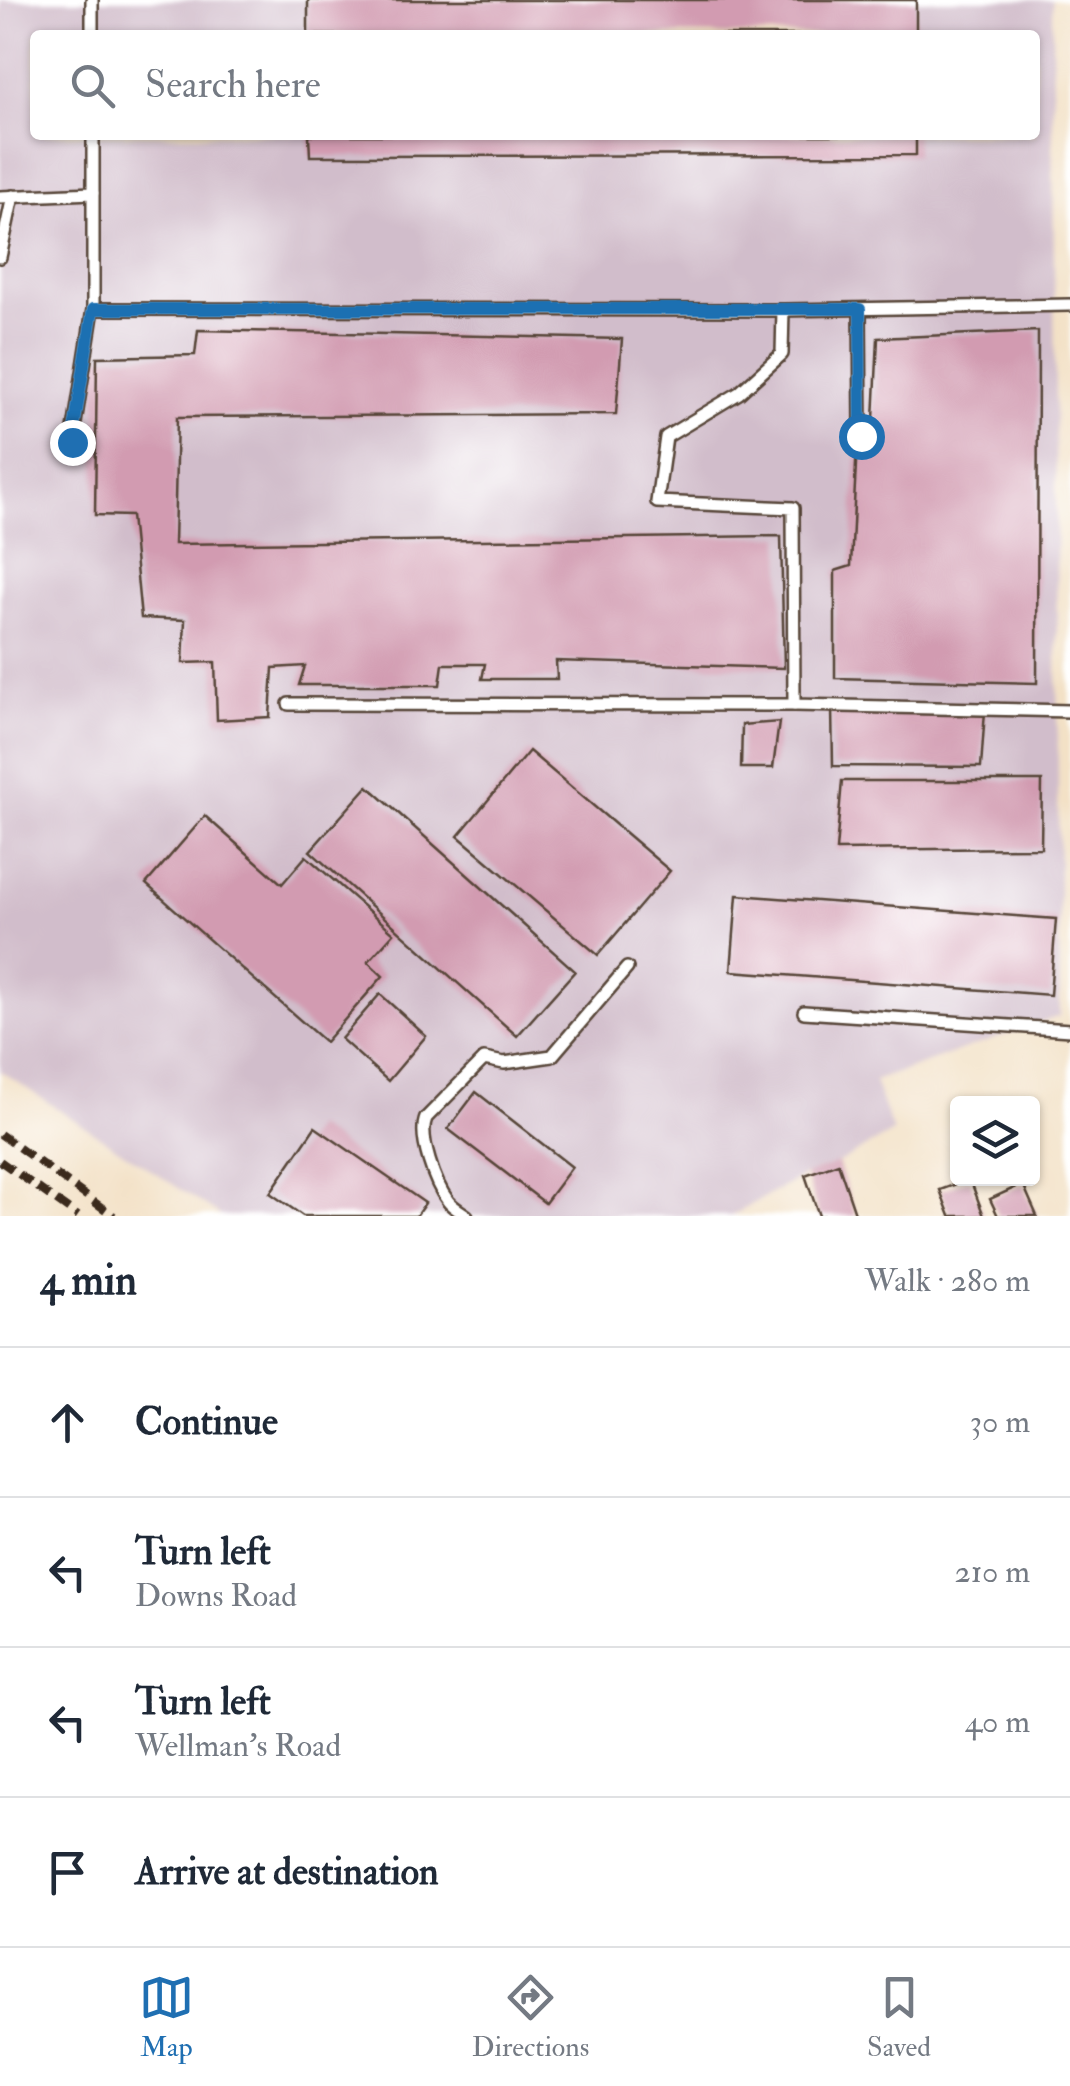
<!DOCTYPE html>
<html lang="en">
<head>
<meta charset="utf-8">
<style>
  :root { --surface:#fff; --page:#f6f6f7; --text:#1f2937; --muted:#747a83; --line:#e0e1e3; --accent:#1f6fb2 }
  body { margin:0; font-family:"IM FELL Double Pica",serif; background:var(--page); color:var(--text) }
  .controls { position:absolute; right:30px; bottom:30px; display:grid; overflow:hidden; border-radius:10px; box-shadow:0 2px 8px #0004 }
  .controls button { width:90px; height:90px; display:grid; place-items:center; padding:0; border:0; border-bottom:2px solid var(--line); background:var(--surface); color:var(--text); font:50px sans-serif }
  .stop { position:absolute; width:30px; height:30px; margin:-22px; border:8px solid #1f6fb2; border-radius:50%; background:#fff }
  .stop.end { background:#1f6fb2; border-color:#fff; box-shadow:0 2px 10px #0008 }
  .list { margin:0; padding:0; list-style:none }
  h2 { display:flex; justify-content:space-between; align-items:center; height:130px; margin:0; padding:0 40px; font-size:42px }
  h2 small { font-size:32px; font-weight:400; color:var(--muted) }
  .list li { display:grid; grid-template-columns:65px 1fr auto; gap:30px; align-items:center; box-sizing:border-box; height:150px; padding:0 40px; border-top:2px solid var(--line) }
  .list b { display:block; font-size:38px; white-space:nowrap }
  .list p { margin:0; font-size:32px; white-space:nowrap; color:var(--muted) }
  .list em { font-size:32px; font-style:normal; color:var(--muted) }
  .icon { flex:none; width:55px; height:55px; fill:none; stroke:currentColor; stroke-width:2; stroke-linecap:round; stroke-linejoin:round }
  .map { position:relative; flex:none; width:1070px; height:1216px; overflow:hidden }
  .search { position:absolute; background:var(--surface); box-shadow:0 2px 8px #0004; left:30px; right:30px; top:30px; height:110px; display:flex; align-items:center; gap:25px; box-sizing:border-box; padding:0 35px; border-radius:10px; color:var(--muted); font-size:38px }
  .sheet { height:730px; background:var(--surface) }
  nav { display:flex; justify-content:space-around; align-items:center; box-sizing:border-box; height:140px; border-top:2px solid var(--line); background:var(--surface); font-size:28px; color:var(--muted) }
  nav a { display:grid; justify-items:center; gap:5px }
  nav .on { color:var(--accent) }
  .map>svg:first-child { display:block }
</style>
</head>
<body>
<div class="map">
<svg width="1070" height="1216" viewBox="0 0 1070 1216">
  <rect width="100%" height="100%" fill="#fff"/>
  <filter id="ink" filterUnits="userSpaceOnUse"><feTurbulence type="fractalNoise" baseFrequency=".01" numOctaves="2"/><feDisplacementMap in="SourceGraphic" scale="20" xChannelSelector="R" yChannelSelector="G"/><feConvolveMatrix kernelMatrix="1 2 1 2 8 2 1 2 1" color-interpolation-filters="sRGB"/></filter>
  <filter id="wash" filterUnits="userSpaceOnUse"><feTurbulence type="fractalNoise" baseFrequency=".0048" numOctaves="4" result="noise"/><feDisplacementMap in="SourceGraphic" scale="40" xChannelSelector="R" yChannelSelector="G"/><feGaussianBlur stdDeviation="2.25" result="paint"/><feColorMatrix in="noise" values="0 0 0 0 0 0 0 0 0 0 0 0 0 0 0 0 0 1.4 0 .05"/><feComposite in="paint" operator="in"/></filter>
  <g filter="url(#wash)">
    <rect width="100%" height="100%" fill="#f3e1c6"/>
    <!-- industrial -->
    <path fill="#d1bdcb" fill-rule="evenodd" d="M 0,0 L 1052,0 L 1060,1016 L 874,1081 L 893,1132 L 838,1163 L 805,1175 L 731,1216 L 221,1216 L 0,1071 ZM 35,35 L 1035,35 L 1035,135 L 35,135 Z"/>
    <g id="blocks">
      <!-- building -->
      <g fill="#d29bb1">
        <rect x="308" y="0" width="608" height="35"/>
        <polygon points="309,135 916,135 916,155 310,156"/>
        <polygon points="198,330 622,339 616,414 177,417 174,544 781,536 784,668 556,661 557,679 482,679 485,664 443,664 440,685 299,685 305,666 273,668 270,717 217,720 215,662 183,663 185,620 141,618 131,516 95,515 97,357 195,355"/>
        <polygon points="1038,331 1037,683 835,678 835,571 851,566 857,443 873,440 878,338"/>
        <polygon points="832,708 985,711 981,767 833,766"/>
        <polygon points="779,722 773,768 741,768 742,725"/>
        <polygon points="529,751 670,871 598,955 458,836"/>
        <polygon points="842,781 1042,781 1041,848 836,850"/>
        <polygon points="368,786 575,971 517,1036 310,851"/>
        <polygon points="205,816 282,884 306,856 394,933 368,962 383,976 325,1042 146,884"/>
        <polygon points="737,895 1056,919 1050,995 731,971"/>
        <polygon points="380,994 426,1036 388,1081 341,1039"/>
        <polygon points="476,1092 572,1167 545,1203 448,1129"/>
        <polygon points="315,1127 425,1203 416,1216 303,1216 270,1193"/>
        <polygon points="838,1163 856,1216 819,1216 805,1175"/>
        <polygon points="970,1179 984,1216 950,1216 940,1190"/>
        <polygon points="1023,1184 1037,1216 998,1216 990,1199"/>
      </g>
    </g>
  </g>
  <g filter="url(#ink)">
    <use href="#blocks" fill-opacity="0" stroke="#574537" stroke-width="2.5"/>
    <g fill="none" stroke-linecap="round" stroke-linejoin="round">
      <defs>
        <g id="service">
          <polyline points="92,0 92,35"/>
          <polyline points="0,197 93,193"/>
          <polyline points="0,257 13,196"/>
          <polyline points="93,309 783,310 1070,305"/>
          <polyline points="860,309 861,435"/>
          <polyline points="783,310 782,354 739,393 666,437 657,502 793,508 794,705 1070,711"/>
          <polyline points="72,442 93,309 93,135"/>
          <polyline points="289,704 794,705"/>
          <polyline points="804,1012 1070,1030"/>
          <path d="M 467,1216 C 462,1212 452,1207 448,1201 C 435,1184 418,1137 426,1118 L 484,1059 L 504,1063 L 552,1056 L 627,968"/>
        </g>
      </defs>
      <!-- service casing -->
      <use href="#service" stroke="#574537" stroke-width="16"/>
      <!-- service -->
      <use href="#service" stroke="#fff" stroke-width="11"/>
      <!-- rail -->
      <g stroke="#3b2a1e" stroke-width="8" stroke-dasharray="15 8" stroke-linecap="butt">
        <polyline points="0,1134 114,1216"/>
        <polyline points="0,1161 78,1216"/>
      </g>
    </g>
  </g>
  <g fill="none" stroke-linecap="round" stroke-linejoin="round" filter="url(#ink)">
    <!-- route -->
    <polyline stroke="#1f6fb2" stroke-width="12" points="72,442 93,309 860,309 861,436"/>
  </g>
</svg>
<div class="controls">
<button><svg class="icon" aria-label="layers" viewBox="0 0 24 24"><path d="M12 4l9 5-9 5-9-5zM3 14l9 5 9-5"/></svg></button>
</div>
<div class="stop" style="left:861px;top:436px"></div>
<div class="stop end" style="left:72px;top:442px"></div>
<div class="search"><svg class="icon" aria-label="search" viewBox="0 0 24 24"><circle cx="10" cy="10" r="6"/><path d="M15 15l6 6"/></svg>Search here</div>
</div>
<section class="sheet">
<h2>4 min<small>Walk · 280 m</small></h2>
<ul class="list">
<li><svg class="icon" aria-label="ahead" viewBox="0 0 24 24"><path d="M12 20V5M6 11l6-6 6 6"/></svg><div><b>Continue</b></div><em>30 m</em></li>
<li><svg class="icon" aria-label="left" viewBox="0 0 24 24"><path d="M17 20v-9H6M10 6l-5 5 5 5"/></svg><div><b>Turn left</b><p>Downs Road</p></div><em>210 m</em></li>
<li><svg class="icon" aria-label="left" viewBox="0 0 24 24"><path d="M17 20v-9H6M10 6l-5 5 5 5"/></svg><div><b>Turn left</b><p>Wellman's Road</p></div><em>40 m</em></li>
<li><svg class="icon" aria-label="arrive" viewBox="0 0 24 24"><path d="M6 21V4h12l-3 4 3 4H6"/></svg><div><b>Arrive at destination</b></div></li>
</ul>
</section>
<nav>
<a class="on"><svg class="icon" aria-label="map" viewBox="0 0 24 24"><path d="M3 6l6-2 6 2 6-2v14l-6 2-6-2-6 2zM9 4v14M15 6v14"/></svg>Map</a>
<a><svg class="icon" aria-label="directions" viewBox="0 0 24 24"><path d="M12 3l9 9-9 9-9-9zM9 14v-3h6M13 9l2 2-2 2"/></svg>Directions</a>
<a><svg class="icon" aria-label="saved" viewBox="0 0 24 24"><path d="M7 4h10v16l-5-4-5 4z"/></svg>Saved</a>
</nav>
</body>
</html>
